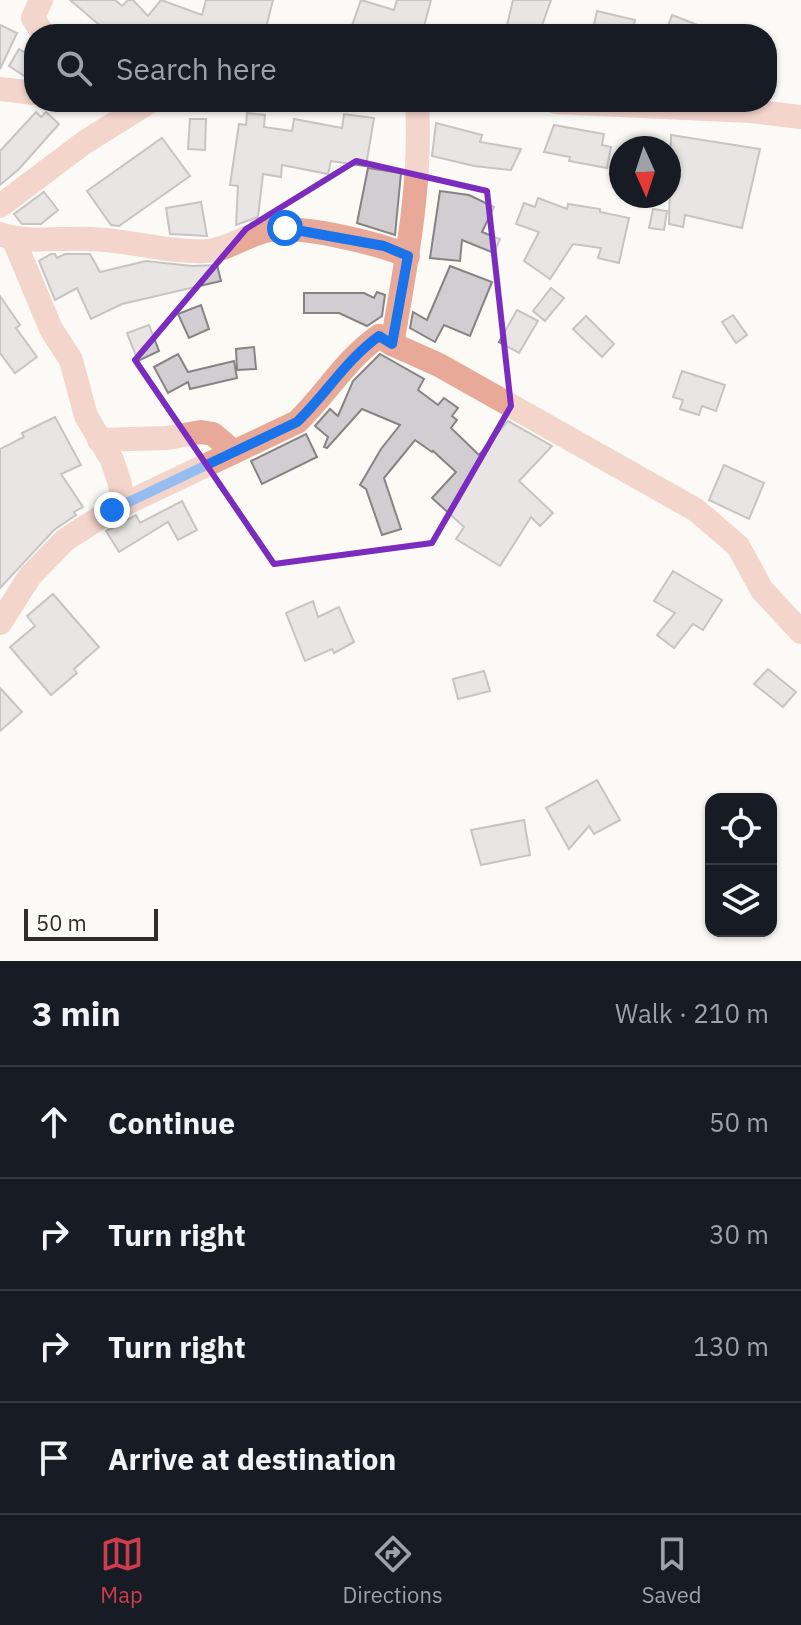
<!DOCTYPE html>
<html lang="en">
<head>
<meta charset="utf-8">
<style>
  :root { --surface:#171b24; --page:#242831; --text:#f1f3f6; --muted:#9ea1a6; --line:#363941; --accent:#cd3d4d }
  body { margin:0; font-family:"IBM Plex Sans",sans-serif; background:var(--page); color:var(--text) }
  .controls { position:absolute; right:24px; bottom:24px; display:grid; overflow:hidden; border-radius:16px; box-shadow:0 2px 6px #0004 }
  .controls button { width:72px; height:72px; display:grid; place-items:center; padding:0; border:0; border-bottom:2px solid var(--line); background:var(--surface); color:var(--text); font:40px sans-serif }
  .compass { position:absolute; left:609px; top:136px; width:72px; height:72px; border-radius:50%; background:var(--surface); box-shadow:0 2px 6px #0004; rotate:177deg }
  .scale { position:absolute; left:24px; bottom:20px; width:134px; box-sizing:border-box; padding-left:8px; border:4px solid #2e2e2c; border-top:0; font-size:22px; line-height:28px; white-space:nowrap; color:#2e2e2c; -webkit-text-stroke:6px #fbfaf5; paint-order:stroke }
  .stop { position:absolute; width:24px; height:24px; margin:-18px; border:6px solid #1a73e8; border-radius:50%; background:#fff }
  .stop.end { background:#1a73e8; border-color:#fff; box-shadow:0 2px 8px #0008 }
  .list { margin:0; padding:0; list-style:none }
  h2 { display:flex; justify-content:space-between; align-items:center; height:104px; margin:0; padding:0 32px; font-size:34px }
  h2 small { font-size:26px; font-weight:400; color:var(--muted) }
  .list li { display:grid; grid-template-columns:52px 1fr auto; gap:24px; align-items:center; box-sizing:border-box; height:112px; padding:0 32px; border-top:2px solid var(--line) }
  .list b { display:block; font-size:30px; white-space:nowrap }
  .list em { font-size:26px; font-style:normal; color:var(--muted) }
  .icon { flex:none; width:44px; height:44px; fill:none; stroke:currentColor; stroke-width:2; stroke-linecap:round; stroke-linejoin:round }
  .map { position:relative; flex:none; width:801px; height:961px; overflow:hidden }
  .search { position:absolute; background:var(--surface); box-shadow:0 2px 6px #0004; left:24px; right:24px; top:24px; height:88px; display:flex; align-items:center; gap:20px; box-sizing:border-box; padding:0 28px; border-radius:32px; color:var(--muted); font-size:30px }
  .sheet { height:552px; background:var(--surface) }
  nav { display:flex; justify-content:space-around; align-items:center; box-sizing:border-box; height:112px; border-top:2px solid var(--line); background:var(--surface); font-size:22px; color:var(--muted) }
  nav a { display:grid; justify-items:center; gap:4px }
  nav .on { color:var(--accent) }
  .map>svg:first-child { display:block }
</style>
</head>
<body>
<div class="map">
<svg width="801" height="961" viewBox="0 0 801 961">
  <rect width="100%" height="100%" fill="#fbfaf5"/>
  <!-- building -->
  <g fill="#d2cdd0" stroke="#878385" stroke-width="2">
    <polygon points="70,0 115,0 122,6 128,0 133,0 148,16 161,0 202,15 206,0 273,0 265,32 262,34 110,34"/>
    <polygon points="361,0 394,10 397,0 431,0 422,34 349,34"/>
    <polygon points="513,0 551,0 539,34 505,34"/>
    <polygon points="597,11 635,20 632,34 592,34"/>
    <polygon points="672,15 718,33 718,34 665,34"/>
    <polygon points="0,25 17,33 0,69"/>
    <polygon points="19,49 34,58 34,78 26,77 9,66"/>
    <polygon points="36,112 41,117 46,112 59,124 19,169 0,185 0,151"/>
    <polygon points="247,113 265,115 264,127 292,131 294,119 342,128 344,114 374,118 366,166 331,161 328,174 282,165 281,177 263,174 258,217 236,225 238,186 230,185 239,124 246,125"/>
    <polygon points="190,119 206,119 205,150 188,149"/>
    <polygon points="436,123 482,135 480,142 521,149 511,170 474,166 432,156"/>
    <polygon points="554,125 604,134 602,145 611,147 607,168 569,161 570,157 544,152"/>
    <polygon points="671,135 760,149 742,228 685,215 683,227 669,224"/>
    <polygon points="162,138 190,176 119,226 111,225 87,191"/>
    <polygon points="368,168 401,173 395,235 357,223"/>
    <polygon points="440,191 469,195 494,207 482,232 500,239 494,253 462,240 460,261 430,258"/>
    <polygon points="44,192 58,210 41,224 22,224 14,214"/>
    <polygon points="538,198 567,209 568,204 600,209 600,212 629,218 619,263 598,258 601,248 573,244 550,279 524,261 539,232 516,224 524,203 535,207"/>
    <polygon points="201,202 207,236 170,234 166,208"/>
    <polygon points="653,209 667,211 664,230 649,228"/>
    <polygon points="51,254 55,254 57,258 65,254 90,254 100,272 146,261 192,266 217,265 221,281 122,304 91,319 77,288 55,300 39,261"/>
    <polygon points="450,266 492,282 470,336 444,325 435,342 410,328 413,312 427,320"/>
    <polygon points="551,288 564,298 545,321 533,311"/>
    <polygon points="377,292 385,295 382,316 367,326 339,313 304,313 304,293 364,293 374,298"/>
    <polygon points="0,296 20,325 16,328 37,357 15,373 0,353"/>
    <polygon points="201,305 209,329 189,338 178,314"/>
    <polygon points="517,310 538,321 519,353 499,342"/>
    <polygon points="733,315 747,335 736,343 722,322"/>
    <polygon points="586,316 614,344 602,357 573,329"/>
    <polygon points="149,325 159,351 138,361 127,333"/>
    <polygon points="254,347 256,369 237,370 236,349"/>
    <polygon points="178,354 188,372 234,361 237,378 190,389 188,382 168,393 154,367"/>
    <polygon points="380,354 424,379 418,390 438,405 444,398 458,408 452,416 457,420 451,428 479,455 508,421 552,446 519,481 553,513 540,526 531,517 500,566 456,539 464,527 432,498 456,472 433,451 432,452 415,440 384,478 401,529 382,535 366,489 360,485 381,449 400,425 362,409 327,448 324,447 328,437 315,426 330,409 338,416 353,381"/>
    <polygon points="682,371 725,385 716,411 702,406 699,415 680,409 683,400 673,397"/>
    <polygon points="55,417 81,465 61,474 83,507 74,512 76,515 54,530 0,588 0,449 24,437 22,433"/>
    <polygon points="306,434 317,457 262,484 251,461"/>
    <polygon points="724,465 764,483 749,519 709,500"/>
    <polygon points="182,501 197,530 178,540 168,522 119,552 106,531 136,515 140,523"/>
    <polygon points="673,571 722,600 703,630 693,624 674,648 657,635 675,613 654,601"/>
    <polygon points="53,594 99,647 74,669 77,673 51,695 10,647 35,626 27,616"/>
    <polygon points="313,601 318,617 339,607 354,642 334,653 332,649 305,661 286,613"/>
    <polygon points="768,669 796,692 783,707 754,684"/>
    <polygon points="484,671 490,691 458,699 453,679"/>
    <polygon points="0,688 22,712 0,731"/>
    <polygon points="597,780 620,820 594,834 589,826 569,849 546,808"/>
    <polygon points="524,820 530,855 481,865 471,830"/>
  </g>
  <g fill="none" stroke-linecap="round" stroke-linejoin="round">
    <!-- minor -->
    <g stroke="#e8a999" stroke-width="24">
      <polyline points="41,0 33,18 43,34"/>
      <polyline points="0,89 34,93"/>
      <polyline points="555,102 750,111 801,117"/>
      <polyline points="0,206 85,142 149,102"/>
      <path d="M 0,234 C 28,244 62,237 91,239 C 130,240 168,253 207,251 C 227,250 245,236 265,231 C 296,223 377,243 408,256"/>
      <polyline points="13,238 51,329 71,360 86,416 112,460 120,484 122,505"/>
      <polyline points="392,344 439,365 696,510 738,546 762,590 801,632"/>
      <polyline points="99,440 167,438 201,432 213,434 234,452"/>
      <path d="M 0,623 L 30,576 L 65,540 L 112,510 L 297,422 C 327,393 345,360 379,336 L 392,344 C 406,264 422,183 417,102"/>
    </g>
  </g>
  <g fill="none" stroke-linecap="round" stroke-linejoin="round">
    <!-- route -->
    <path stroke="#1a73e8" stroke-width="10" d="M 112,510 L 297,422 C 327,393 345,361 379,336 L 392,344 L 408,256 L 384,246 L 285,228"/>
  </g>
  <!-- marked area -->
  <path d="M0 0H801V961H0ZM 356,161 L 487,191 L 511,406 L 432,543 L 274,564 L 135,360 L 246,229 Z" fill="#fbfaf5" fill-opacity=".55" fill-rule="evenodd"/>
  <path fill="none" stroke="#7b2cbf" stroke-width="6" stroke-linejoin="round" d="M 356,161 L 487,191 L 511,406 L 432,543 L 274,564 L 135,360 L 246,229 Z"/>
</svg>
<div class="controls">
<button><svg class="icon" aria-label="locate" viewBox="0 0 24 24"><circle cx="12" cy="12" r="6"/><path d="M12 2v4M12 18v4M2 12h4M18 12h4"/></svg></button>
<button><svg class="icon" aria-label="layers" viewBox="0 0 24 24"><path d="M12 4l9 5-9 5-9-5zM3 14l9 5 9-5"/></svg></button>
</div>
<svg class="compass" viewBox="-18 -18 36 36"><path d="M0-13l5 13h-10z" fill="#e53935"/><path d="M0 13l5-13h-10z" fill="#9ea1a6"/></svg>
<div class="scale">50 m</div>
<div class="stop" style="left:285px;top:228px"></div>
<div class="stop end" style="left:112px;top:510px"></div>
<div class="search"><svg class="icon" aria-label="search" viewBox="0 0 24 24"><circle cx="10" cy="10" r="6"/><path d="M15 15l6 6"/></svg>Search here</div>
</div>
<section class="sheet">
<h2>3 min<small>Walk · 210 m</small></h2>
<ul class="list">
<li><svg class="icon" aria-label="ahead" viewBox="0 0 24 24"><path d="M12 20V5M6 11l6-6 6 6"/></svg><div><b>Continue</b></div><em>50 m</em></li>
<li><svg class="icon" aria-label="right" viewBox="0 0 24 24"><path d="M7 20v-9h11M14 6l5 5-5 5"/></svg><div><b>Turn right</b></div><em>30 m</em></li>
<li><svg class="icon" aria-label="right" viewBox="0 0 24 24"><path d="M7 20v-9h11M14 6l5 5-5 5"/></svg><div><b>Turn right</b></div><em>130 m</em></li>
<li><svg class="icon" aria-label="arrive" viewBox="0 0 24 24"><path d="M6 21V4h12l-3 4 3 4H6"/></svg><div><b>Arrive at destination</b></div></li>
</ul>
</section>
<nav>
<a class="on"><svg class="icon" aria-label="map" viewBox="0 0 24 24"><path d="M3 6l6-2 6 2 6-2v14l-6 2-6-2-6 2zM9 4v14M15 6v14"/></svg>Map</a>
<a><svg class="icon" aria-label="directions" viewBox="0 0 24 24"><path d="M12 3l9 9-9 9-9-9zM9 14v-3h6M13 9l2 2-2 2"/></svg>Directions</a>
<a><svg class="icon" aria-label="saved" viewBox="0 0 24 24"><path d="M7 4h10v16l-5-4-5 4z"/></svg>Saved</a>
</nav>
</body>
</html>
